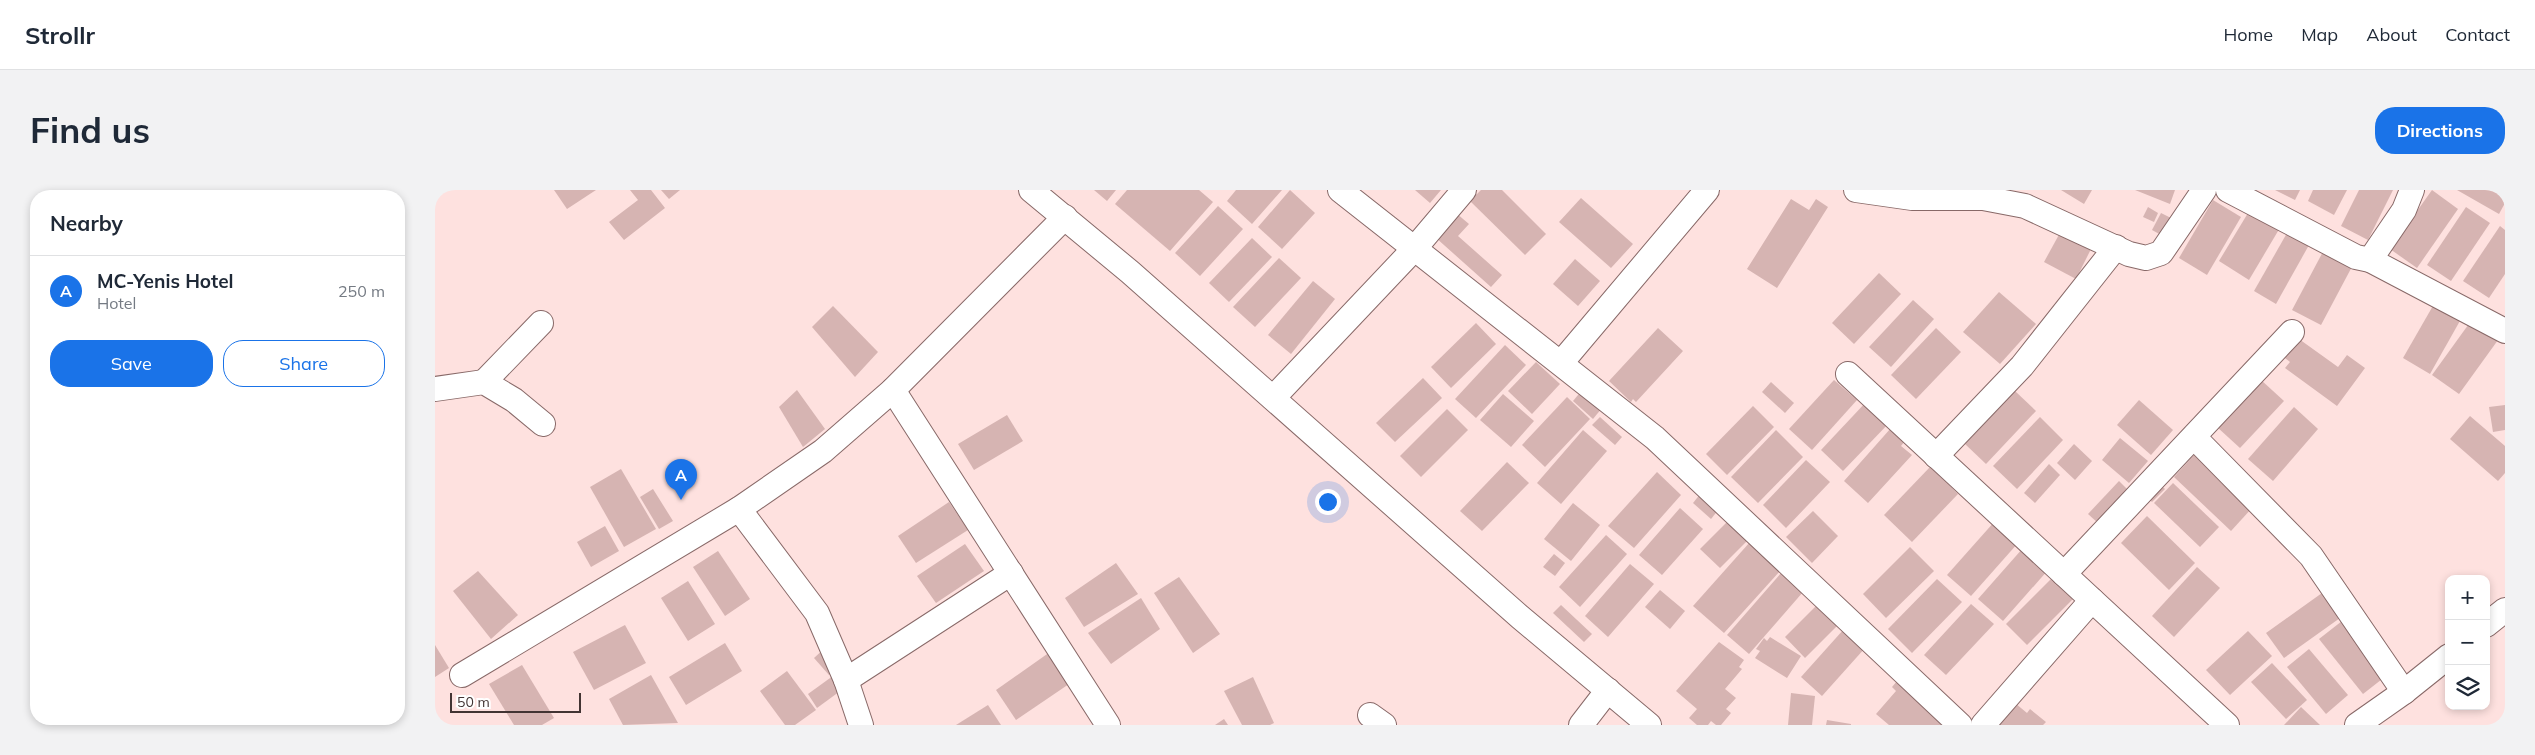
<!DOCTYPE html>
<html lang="en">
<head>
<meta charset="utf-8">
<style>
  :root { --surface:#fff; --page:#f2f2f3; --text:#1f2937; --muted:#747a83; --line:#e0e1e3; --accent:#1a73e8 }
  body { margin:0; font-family:Mulish,sans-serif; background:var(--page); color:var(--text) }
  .controls { position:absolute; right:15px; bottom:15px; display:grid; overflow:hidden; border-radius:10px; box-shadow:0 2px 8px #0003 }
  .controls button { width:45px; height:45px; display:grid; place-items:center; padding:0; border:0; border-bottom:1px solid var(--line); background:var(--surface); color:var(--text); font:25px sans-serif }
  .scale { position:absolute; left:15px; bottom:12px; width:131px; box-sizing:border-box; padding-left:5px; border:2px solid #423433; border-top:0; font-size:14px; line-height:18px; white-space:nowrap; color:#423433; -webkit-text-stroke:4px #fff; paint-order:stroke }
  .you { position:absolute; left:892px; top:311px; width:18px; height:18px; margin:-12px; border:4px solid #fff; border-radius:50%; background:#1a73e8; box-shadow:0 0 0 8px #1a73e833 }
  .badge { display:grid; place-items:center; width:32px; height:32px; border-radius:50%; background:var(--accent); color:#fff; font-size:16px; font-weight:700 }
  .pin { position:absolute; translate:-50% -41px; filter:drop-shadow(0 1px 2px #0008) }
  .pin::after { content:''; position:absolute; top:26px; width:18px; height:15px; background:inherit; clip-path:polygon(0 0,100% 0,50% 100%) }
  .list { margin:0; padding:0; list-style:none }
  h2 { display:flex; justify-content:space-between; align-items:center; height:65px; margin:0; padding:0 20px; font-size:21px }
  h2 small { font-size:16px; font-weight:400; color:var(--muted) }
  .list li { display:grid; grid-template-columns:32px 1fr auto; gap:15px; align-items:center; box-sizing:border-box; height:70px; padding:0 20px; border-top:1px solid var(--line) }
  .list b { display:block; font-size:19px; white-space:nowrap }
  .list p { margin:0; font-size:16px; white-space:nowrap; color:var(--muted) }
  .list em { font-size:16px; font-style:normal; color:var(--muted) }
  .actions { display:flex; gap:10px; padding:15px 20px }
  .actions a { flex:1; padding:11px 0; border:1px solid var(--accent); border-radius:20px; text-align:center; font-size:18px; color:var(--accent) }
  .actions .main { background:var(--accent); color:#fff }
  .icon { flex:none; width:28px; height:28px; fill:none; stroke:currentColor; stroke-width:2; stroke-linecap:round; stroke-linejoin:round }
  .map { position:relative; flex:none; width:2070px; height:535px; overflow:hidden; border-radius:20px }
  header { display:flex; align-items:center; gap:30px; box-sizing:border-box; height:70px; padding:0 25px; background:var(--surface); border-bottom:1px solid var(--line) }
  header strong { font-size:24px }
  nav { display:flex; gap:28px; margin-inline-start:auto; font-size:18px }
  .intro { display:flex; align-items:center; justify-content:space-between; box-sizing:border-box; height:120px; padding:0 30px }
  h1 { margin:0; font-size:35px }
  .button { padding:12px 22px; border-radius:20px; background:var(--accent); color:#fff; font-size:18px; font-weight:700 }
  main { display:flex; gap:30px; padding:0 30px }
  aside { flex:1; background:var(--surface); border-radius:20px; box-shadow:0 2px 8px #0003 }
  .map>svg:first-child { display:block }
</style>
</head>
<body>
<header>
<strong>Strollr</strong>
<nav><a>Home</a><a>Map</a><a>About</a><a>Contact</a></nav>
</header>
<div class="intro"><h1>Find us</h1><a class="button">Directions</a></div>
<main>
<aside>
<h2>Nearby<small></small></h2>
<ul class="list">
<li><span class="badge">A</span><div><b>MC-Yenis Hotel</b><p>Hotel</p></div><em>250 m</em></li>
</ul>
<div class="actions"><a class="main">Save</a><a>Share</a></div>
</aside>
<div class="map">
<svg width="2070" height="535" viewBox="0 0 2070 535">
  <rect width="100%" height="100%" fill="#fee1df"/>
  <!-- building -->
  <g fill="#d6b4b2">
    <polygon points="119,0 161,0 132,19"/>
    <polygon points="195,0 216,0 230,18 189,50 174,32 203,10"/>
    <polygon points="226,0 245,0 234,9"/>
    <polygon points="659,0 681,0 672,11"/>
    <polygon points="692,0 764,0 778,12 735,61 680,14"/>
    <polygon points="801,0 847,0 817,34 792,11"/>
    <polygon points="855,0 880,23 847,59 823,37"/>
    <polygon points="980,0 1006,0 995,13"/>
    <polygon points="1046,0 1067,0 1111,44 1090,65 1035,11"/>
    <polygon points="1626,0 1657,0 1649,14"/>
    <polygon points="1700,0 1740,0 1735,14"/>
    <polygon points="1840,0 1865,0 1860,10"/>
    <polygon points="1878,0 1912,0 1899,25 1873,11"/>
    <polygon points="1924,0 1958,0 1933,50 1906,36"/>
    <polygon points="1997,0 2023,19 1982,78 1955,59"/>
    <polygon points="2022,0 2070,0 2070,13 2064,24"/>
    <polygon points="1146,8 1198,54 1176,78 1124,32"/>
    <polygon points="1356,9 1374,20 1381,9 1393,17 1342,98 1312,79"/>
    <polygon points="1778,10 1806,27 1772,85 1744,68"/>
    <polygon points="783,16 808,39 765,86 740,63"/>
    <polygon points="1713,17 1723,23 1719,32 1708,27"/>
    <polygon points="2031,17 2055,33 2016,91 1992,75"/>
    <polygon points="1816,18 1846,36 1814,90 1784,71"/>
    <polygon points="1021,23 1034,34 1023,46 1067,85 1056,97 1000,47"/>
    <polygon points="1726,23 1738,29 1728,46 1717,40"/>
    <polygon points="2065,36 2070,40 2070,84 2054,108 2028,91"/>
    <polygon points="1626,41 1657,57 1641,89 1609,72"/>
    <polygon points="1852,43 1874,55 1841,114 1819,101"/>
    <polygon points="817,48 837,67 794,112 774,93"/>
    <polygon points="1891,56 1920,71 1886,135 1857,120"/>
    <polygon points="844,68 866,88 820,137 798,117"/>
    <polygon points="1140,69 1165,91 1143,116 1118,94"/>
    <polygon points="1444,83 1466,104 1419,154 1397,133"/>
    <polygon points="878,91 900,109 856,164 833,145"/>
    <polygon points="1564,102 1601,134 1565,174 1528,142"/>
    <polygon points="1478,110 1499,129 1456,177 1434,157"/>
    <polygon points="1999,114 2026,129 1995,184 1968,168"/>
    <polygon points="398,116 443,162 420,187 377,137"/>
    <polygon points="2036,131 2063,150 2024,204 1997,185"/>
    <polygon points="1041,133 1061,154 1016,198 996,177"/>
    <polygon points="1223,138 1248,161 1201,212 1198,209 1196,212 1174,191"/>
    <polygon points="1501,138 1526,162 1481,209 1456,185"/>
    <polygon points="1864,149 1903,177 1912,165 1930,178 1902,216 1850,178 1855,172 1850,168"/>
    <polygon points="1070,155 1091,175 1041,228 1020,209"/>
    <polygon points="1101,172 1125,194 1097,224 1073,201"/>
    <polygon points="988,188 1007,208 960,252 941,233"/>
    <polygon points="1399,190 1422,210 1377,260 1354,239"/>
    <polygon points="1826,190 1849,211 1805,258 1782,237"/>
    <polygon points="1336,192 1359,213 1350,223 1327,202"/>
    <polygon points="1148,199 1167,218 1158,229 1138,211"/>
    <polygon points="362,200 390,239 368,257 344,217"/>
    <polygon points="1580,201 1601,221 1551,274 1530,254"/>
    <polygon points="1068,204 1099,231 1076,257 1045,230"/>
    <polygon points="1132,207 1155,229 1110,277 1087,255"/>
    <polygon points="1704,210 1738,240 1716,265 1682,235"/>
    <polygon points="1432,211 1455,232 1408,281 1386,260"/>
    <polygon points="2070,215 2070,240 2058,242 2054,217"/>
    <polygon points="1318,216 1339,237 1292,285 1271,264"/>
    <polygon points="1859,217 1883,239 1838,291 1813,269"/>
    <polygon points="1012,219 1033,240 986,287 965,266"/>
    <polygon points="572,225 588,251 539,280 523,254"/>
    <polygon points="2035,226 2070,256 2070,283 2063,291 2015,249"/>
    <polygon points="1165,227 1187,247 1180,255 1157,235"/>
    <polygon points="1605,227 1628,250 1582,299 1558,276"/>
    <polygon points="1456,238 1470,251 1466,256 1477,265 1433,313 1409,291"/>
    <polygon points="1148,240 1172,261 1126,314 1102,293"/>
    <polygon points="1341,240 1368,267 1323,313 1296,287"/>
    <polygon points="1685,248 1713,271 1694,293 1667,270"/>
    <polygon points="1639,254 1657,271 1640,290 1622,273"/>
    <polygon points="1760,264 1817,318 1796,341 1739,287"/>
    <polygon points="1371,270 1395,292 1351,338 1328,315"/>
    <polygon points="1072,272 1094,293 1047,341 1025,321"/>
    <polygon points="1614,274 1625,285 1600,313 1589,303"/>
    <polygon points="1495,277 1523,304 1477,352 1449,325"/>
    <polygon points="186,279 221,339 189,357 155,297"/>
    <polygon points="1222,282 1246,305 1199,358 1173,336"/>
    <polygon points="1684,291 1694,301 1663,333 1653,324"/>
    <polygon points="1721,291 1730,299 1717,312 1708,304"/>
    <polygon points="1738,293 1784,337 1765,357 1719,313"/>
    <polygon points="218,299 238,331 224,339 205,307"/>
    <polygon points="1266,303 1284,319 1276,329 1258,313"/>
    <polygon points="514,312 533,340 481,373 463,346"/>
    <polygon points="1138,313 1165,335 1136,371 1109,349"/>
    <polygon points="1245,318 1268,339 1227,385 1204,365"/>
    <polygon points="1378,321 1403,346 1377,373 1351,347"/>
    <polygon points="1712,326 1760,373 1734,400 1686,353"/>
    <polygon points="1560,331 1583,353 1536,406 1512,385"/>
    <polygon points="1292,332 1312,351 1285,378 1265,359"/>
    <polygon points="170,336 184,361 156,377 142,352"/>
    <polygon points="1171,345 1192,364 1145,417 1124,397"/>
    <polygon points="1315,352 1346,380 1289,443 1258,416"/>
    <polygon points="530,354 549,381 501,413 482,386"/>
    <polygon points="1475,357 1499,381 1451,428 1428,404"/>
    <polygon points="1588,358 1613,380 1568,431 1543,409"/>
    <polygon points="283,361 315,409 290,426 258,377"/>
    <polygon points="1119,364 1130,373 1120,386 1108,377"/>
    <polygon points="681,373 703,404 649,437 630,408"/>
    <polygon points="1195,374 1219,394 1173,447 1150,426"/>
    <polygon points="1762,377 1785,398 1739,447 1717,426"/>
    <polygon points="43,381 83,425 56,449 18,401"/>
    <polygon points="1346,383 1368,402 1314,464 1292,445"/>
    <polygon points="1620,385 1641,406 1592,455 1571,434"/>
    <polygon points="744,387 785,444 758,463 719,403"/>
    <polygon points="1502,389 1527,412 1477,463 1453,439"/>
    <polygon points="253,391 280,434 253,451 226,408"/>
    <polygon points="1225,400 1250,421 1235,439 1210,417"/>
    <polygon points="1887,403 1905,428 1849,468 1831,443"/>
    <polygon points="706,408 725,439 676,474 653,443"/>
    <polygon points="1384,413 1402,436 1370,468 1350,447"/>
    <polygon points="1536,414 1559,434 1511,485 1489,465"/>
    <polygon points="1126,415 1157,444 1149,452 1118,423"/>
    <polygon points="1907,431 1951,486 1928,504 1884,449"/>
    <polygon points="190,435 211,473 159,500 138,462"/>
    <polygon points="1409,439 1430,458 1387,506 1366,487"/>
    <polygon points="1813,441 1837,466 1795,505 1771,480"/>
    <polygon points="1335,447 1366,466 1352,488 1320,468 1325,461 1321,459 1329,448 1332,451"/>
    <polygon points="1284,452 1309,470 1304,477 1307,479 1290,499 1301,508 1291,519 1296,523 1286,535 1281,535 1276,531 1273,535 1262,535 1254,528 1262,519 1241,501"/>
    <polygon points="290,453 307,481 251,515 234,487"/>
    <polygon points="0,455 14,478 0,487"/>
    <polygon points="390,458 405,475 394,485 379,468"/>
    <polygon points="1874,459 1913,505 1891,524 1852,477"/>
    <polygon points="615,462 634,494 581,530 561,500"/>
    <polygon points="1837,473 1872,510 1851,529 1816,492"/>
    <polygon points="87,475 119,528 107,535 79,535 54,494"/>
    <polygon points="352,481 381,520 360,535 350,535 325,501"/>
    <polygon points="402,483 412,496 382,518 373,504"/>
    <polygon points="1468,484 1486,502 1479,509 1509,535 1454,535 1441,524 1461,501 1457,497"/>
    <polygon points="216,485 243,533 188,535 174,509"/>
    <polygon points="818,487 839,533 835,535 807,535 789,501"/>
    <polygon points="1356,503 1380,506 1377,535 1353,535"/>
    <polygon points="1580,513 1592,523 1595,519 1611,532 1608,535 1561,535"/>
    <polygon points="553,515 566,535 521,535"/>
    <polygon points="1866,517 1885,535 1849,535"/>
    <polygon points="789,529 793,535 780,535"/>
    <polygon points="1392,530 1416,534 1416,535 1391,535"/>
  </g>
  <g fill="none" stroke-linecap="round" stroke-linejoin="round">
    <defs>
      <g id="minor">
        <polyline points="596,0 695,82 1085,427 1214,535"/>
        <polyline points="905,0 1220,248 1525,535"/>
        <polyline points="1421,0 1477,8 1548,8 1590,16 1694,64 1711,68 1726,63 1769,0"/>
        <polyline points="1793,0 1921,67 1935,70 2070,141"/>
        <polyline points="1935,70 1969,20 1977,0"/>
        <polyline points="1126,173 1272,0"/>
        <polyline points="1413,184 1792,535"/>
        <polyline points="49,192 106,133"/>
        <polyline points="0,199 49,192 79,210 108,234"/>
        <polyline points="458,200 673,535"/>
        <polyline points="838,208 980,58 1029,0"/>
        <polyline points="1759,247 1876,366 1969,502"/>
        <polyline points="1501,266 1587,176 1681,57"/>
        <polyline points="304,319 382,423 411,490 426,535"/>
        <polyline points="1629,384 1857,142"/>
        <polyline points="2051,435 2070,420"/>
        <polyline points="27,485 304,319 388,261 458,200 630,27"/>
        <polyline points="411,490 576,383"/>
        <polyline points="935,525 949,535"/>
        <polyline points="1146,535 1173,500"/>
        <polyline points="1548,535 1657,410"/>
        <polyline points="1922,535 1969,502 2014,466"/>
      </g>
    </defs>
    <!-- minor casing -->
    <use href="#minor" stroke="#886968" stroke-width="26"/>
    <!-- minor -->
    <use href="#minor" stroke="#fff" stroke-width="24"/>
  </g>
</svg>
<div class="controls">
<button>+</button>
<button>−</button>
<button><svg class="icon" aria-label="layers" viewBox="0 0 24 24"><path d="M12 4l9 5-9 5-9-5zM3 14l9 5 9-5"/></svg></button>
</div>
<div class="scale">50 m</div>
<div class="you"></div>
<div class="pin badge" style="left:246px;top:310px">A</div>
</div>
</main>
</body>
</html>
